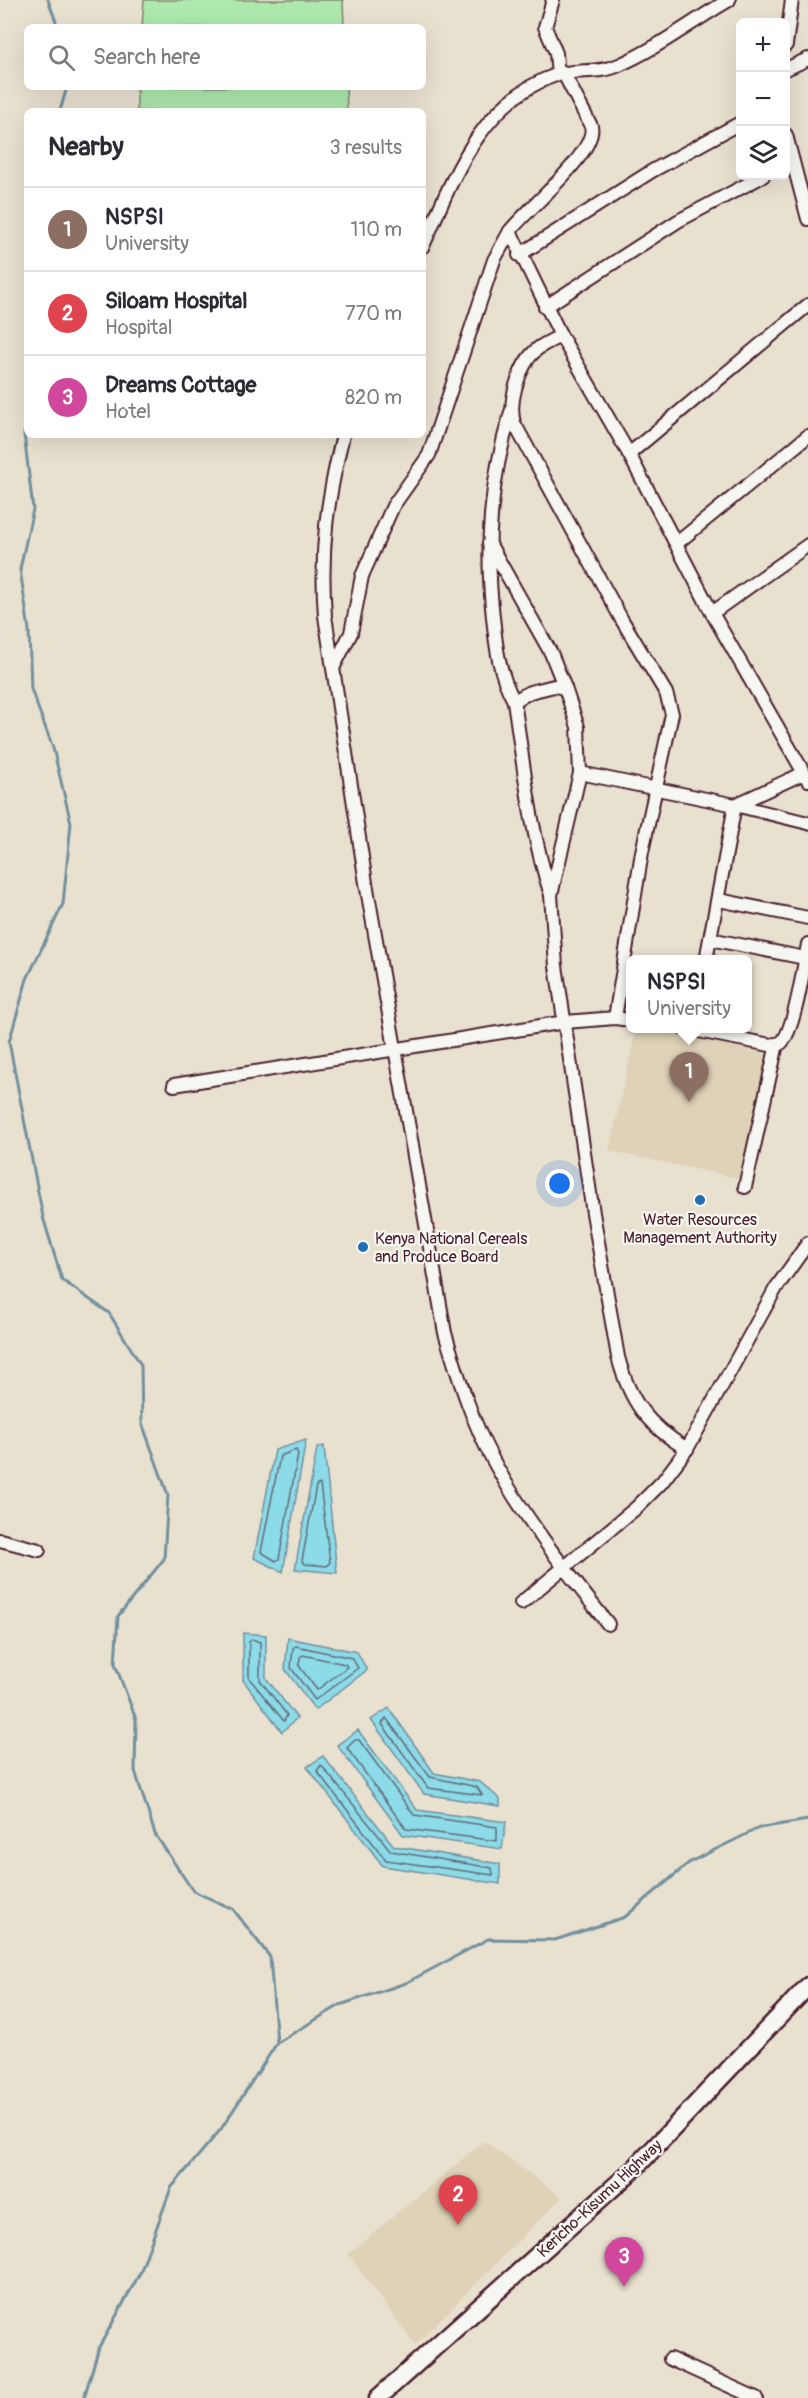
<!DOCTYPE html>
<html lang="en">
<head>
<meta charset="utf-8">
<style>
  :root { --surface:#fff; --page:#f7f7f7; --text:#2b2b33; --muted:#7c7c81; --line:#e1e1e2; --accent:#ea580c }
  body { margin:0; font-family:Pangolin,sans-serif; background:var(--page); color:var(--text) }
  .controls { position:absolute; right:18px; top:18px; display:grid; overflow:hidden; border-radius:9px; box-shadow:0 6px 24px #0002 }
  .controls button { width:54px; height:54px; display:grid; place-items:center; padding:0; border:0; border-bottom:2px solid var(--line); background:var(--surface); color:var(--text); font:30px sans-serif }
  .you { position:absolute; left:560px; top:1184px; width:21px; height:21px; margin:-15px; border:4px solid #fff; border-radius:50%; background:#1a73e8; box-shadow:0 0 0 9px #1a73e833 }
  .badge { display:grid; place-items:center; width:39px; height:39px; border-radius:50%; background:var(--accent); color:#fff; font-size:20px; font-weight:700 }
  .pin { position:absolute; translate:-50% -50px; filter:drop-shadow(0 2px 3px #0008) }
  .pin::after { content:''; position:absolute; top:32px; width:21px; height:18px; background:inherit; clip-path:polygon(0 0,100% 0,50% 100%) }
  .popup { position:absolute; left:626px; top:955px; width:126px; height:78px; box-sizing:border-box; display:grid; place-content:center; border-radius:9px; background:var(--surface); filter:drop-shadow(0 2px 4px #0005); font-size:20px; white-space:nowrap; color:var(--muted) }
  .popup b { font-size:22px; color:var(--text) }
  .popup::after { content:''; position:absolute; left:50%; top:100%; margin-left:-12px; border:12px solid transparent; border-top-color:var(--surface) }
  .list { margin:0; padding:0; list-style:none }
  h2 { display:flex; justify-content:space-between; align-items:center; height:78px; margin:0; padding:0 24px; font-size:26px }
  h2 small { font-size:20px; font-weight:400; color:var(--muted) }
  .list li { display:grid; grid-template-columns:39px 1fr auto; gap:18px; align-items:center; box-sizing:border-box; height:84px; padding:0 24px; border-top:2px solid var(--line) }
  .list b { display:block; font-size:22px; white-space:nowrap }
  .list p { margin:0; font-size:20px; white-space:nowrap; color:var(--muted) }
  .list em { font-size:20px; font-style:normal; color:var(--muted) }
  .icon { flex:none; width:33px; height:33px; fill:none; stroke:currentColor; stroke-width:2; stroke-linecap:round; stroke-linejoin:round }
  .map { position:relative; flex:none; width:808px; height:2398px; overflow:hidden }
  .search { position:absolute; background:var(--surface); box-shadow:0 6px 24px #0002; left:24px; top:24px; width:402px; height:66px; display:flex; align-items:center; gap:15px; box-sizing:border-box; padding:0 21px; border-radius:9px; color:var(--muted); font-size:22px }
  .panel { position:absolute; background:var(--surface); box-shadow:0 6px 24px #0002; left:24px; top:108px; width:402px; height:330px; border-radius:9px }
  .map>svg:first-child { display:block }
</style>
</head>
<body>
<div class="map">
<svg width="808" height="2398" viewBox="0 0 808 2398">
  <rect width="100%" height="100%" fill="#e9e1d0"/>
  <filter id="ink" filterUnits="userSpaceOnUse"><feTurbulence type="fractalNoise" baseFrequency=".0167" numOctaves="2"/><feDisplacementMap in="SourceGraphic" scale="12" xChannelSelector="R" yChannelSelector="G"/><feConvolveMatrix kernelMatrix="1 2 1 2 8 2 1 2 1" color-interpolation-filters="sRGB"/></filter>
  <g filter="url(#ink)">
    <!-- built -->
    <g fill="#e0d2b8">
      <polygon points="636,1029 654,1029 769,1053 742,1179 609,1151"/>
      <polygon points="484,2141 562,2197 415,2345 348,2254"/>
    </g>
    <!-- green -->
    <g fill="#ade8ad" stroke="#7c846c" stroke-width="1.5">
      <polygon points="144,0 343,0 344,27 142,27"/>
      <polygon points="137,87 346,87 347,111 137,111"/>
    </g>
    <!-- water -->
    <g fill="#8cdbe9" stroke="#72909d" stroke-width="1.5">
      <polygon points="306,1440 283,1572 254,1558 275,1450"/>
      <polygon points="324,1446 337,1573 295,1569 317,1448"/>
      <polygon points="243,1633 266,1635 266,1678 297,1718 282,1732 243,1680"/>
      <polygon points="288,1638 357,1652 367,1670 315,1710 285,1669"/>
      <polygon points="389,1708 434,1773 480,1782 500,1799 500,1806 424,1794 371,1720"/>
      <polygon points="358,1730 417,1810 506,1822 502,1849 403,1835 337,1745"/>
      <polygon points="323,1756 394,1846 500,1864 500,1884 383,1866 307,1767"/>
    </g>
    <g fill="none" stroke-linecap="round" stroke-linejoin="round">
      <!-- shore -->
      <g stroke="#646a77" stroke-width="1.5">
        <polygon points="296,1450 298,1454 279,1559 276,1561 261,1552 280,1456"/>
        <polygon points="320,1484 330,1562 327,1566 305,1564 302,1561 316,1486"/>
        <polygon points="252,1639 260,1642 260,1680 287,1715 284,1721 249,1678 249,1642"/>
        <polygon points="296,1646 352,1658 358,1668 315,1700 291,1668 293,1648"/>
        <polygon points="303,1655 345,1664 347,1667 317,1690 299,1666 300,1657"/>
        <polygon points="386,1718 430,1777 477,1787 482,1795 428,1788 382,1724"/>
        <polygon points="355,1740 359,1740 414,1815 497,1827 497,1841 406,1829 347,1748"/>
        <polygon points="321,1765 391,1851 492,1868 493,1875 386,1860 317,1771"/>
      </g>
      <!-- stream -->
      <g stroke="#72909d" stroke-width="3">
        <polyline points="48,0 58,27"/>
        <polyline points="60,111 67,87"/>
        <polyline points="27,422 24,434 33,509 20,569 29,630 31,689 53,748 71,823 63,904 27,979 9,1042 43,1217 62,1280 109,1313 141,1365 142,1423 168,1495 164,1559 118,1616 115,1664 136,1719 135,1771 155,1834 193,1891 233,1909 270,1957 277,2043"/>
        <polyline points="84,2398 99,2347 140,2273 171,2188 221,2129 277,2043 340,2005 406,1983 488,1939 555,1940 625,1917 690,1862 759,1828 808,1820"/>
      </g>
      <defs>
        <g id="minor">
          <polyline points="553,0 545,27 556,53 558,75"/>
          <polyline points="786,45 792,0"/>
          <polyline points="786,69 808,59"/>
          <polyline points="786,135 808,219"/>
          <path d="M 423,246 C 453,179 480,101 556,75 C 576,69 600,74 619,65 C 658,48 693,21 729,0"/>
          <polyline points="519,255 652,171 740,123"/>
          <polyline points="545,307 678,221 763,176"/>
          <path d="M 561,336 L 510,231 C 526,210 598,152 591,126 L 564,74"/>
          <path d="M 511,412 C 490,481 485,546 493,617 C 496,647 499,674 514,701"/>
          <path d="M 343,435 C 327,501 320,548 325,616 L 366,883 L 445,1333 C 458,1376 472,1422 494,1462 C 524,1518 568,1573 608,1624"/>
          <polyline points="629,454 808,305"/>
          <polyline points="489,543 551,653 565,688"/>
          <polyline points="677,543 808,436"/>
          <polyline points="712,613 808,545"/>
          <polyline points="333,668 351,633 362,576 393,506 429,455 494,260 510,231"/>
          <path d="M 554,686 L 565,688 L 578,727 L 580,773 L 551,895 C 530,831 524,767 514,701 L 530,692 Z"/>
          <polyline points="580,773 735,805 804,773"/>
          <path d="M 551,895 L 556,966 L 593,1213 L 618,1357 C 630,1402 647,1425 687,1449"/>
          <polyline points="719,900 808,918"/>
          <polyline points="710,939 805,958"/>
          <polyline points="706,960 735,805 808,823"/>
          <path d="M 615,1018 L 642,852 L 672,714 L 666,693 L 622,620 L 514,423 C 508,402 519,365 536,350 C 543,344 552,340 561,336 L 629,454 L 712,613 L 808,780"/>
          <path d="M 683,1028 L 770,1045 L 781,1043 C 795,1030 804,965 808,944"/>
          <polyline points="174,1085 565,1022 615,1018 630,1020"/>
          <polyline points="745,1187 777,1044"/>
          <polyline points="0,1540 39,1550"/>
          <polyline points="521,1603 636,1508 662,1482 687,1449 776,1288 808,1243"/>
          <polyline points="670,2359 756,2398"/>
        </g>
        <polyline id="highway" points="378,2398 636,2167 808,1986"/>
      </defs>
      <!-- minor casing -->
      <use href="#minor" stroke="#4a1f2b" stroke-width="16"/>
      <!-- highway casing -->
      <use href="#highway" stroke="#4a1f2b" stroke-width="21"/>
      <!-- minor -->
      <use href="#minor" stroke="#f6f6f2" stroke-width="12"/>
      <!-- highway -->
      <use href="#highway" stroke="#f6f6f2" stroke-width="16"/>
    </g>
  </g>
  <!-- markers -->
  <g fill="#1f6fb2" stroke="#f6f6f2" stroke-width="2">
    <circle cx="700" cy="1200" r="6"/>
    <circle cx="363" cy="1247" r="6"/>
  </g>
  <g text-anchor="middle" stroke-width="4.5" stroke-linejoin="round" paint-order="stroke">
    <!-- poi labels -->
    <g font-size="16" fill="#4a1f2b" stroke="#f6f6f2">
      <text x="700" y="1225">Water Resources<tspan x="700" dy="18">Management Authority</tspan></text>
      <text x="375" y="1244" text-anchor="start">Kenya National Cereals<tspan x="375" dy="18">and Produce Board</tspan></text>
    </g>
    <!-- street labels -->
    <g font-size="16" fill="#4a1f2b" stroke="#f6f6f2">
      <text transform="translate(599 2198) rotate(-43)" y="6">Kericho-Kisumu Highway</text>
    </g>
  </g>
</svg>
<div class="controls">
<button>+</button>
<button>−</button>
<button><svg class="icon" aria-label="layers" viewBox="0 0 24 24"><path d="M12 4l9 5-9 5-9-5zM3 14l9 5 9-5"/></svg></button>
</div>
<div class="you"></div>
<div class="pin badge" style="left:689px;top:1102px;background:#8d6e63">1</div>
<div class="popup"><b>NSPSI</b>University</div>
<div class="pin badge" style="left:458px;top:2225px;background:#e0444e">2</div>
<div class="pin badge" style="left:624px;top:2287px;background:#d1479c">3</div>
<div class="search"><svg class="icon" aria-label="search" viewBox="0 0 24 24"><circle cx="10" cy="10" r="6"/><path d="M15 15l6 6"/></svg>Search here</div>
<section class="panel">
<h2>Nearby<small>3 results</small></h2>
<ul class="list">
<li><span class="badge" style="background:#8d6e63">1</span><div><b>NSPSI</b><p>University</p></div><em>110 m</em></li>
<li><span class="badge" style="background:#e0444e">2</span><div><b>Siloam Hospital</b><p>Hospital</p></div><em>770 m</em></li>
<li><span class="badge" style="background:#d1479c">3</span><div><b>Dreams Cottage</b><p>Hotel</p></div><em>820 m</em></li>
</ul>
</section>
</div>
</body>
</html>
